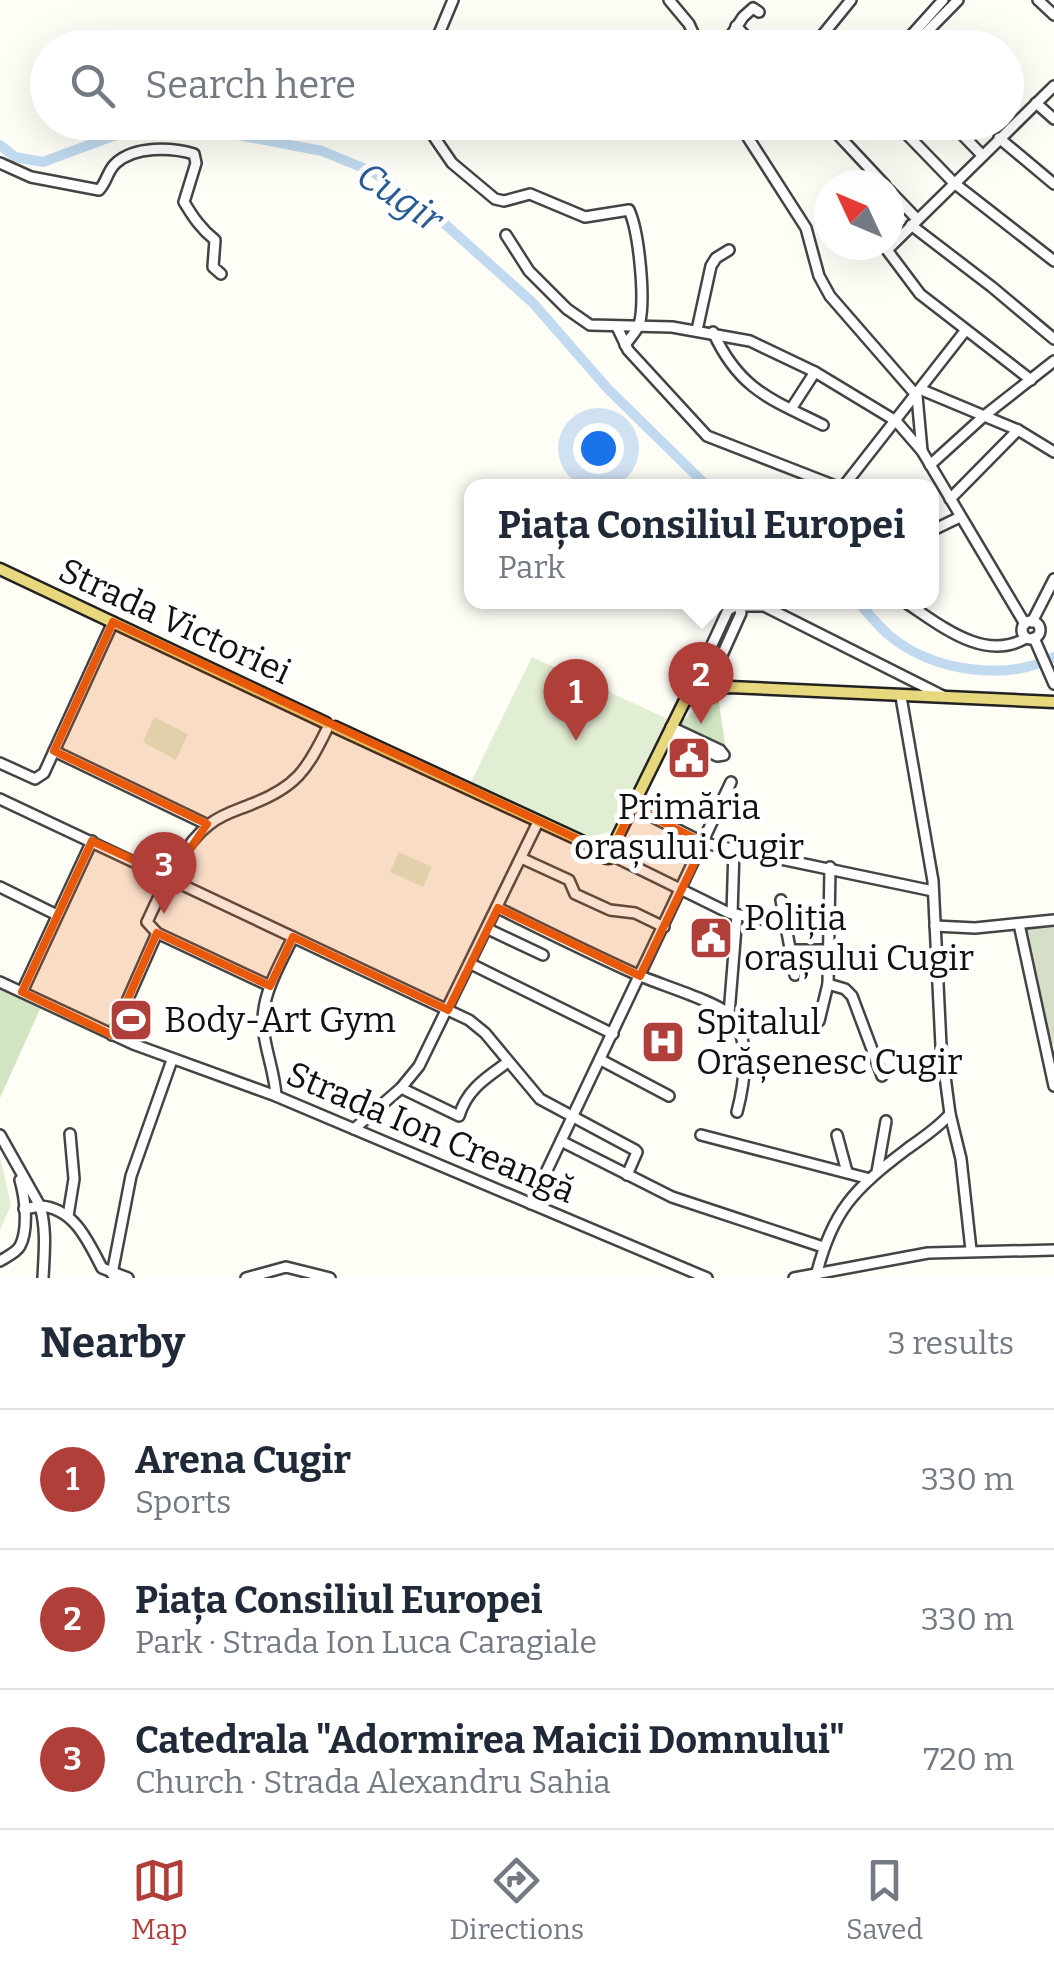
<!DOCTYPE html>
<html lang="en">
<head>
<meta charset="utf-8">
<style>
  :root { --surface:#fff; --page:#f2f2f3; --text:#1f2937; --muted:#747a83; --line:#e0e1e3; --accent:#b03f3a }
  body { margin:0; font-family:Bitter,serif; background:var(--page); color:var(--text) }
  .compass { position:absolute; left:814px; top:170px; width:90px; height:90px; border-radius:50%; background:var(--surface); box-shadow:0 10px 40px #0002; rotate:314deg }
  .you { position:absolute; left:598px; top:448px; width:35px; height:35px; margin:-25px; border:8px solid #fff; border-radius:50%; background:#1a73e8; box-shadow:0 0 0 15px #1a73e833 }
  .badge { display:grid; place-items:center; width:65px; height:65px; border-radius:50%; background:var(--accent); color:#fff; font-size:32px; font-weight:700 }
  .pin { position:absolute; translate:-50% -82px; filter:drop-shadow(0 2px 5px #0008) }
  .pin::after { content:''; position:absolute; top:52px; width:35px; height:30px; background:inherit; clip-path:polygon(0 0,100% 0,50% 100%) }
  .popup { position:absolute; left:464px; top:479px; width:475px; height:130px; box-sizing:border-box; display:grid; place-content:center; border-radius:20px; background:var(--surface); filter:drop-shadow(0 2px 8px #0005); font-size:32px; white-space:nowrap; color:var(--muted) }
  .popup b { font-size:38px; color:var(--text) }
  .popup::after { content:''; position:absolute; left:50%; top:100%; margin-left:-20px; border:20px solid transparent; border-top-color:var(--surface) }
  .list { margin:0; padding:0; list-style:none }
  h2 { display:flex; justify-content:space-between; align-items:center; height:130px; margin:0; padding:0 40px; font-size:42px }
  h2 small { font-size:32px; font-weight:400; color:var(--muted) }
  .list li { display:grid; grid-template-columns:65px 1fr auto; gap:30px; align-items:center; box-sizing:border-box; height:140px; padding:0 40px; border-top:2px solid var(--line) }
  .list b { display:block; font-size:38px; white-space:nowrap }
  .list p { margin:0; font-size:32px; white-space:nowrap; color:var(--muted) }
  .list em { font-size:32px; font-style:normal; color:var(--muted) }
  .icon { flex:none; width:55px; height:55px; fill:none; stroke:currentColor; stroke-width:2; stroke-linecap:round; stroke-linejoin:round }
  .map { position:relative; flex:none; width:1054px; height:1278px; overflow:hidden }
  .search { position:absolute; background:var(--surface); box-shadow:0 10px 40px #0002; left:30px; right:30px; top:30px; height:110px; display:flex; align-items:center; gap:25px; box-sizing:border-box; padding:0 35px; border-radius:55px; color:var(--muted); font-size:38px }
  .sheet { height:550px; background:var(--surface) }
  nav { display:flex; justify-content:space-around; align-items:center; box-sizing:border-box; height:140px; border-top:2px solid var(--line); background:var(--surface); font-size:28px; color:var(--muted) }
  nav a { display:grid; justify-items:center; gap:5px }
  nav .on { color:var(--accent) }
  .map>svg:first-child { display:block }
</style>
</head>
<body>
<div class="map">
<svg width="1054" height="1278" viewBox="0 0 1054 1278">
  <rect width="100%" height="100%" fill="#fefdf6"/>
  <!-- green -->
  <g fill="#d1e5c3">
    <polygon points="718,697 726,750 676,727 692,712"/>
    <polygon points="0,987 41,1007 0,1098"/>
  </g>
  <!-- cemetery -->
  <polygon fill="#d5dfc8" points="1054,923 1054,1044 1048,1046 1023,926"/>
  <!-- pitch -->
  <g fill="#e2eed3">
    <polygon points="532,657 668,719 615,830 588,838 471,782"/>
    <polygon points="154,717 188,734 176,760 143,742"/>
    <polygon points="399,852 432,867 423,887 390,872"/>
    <polygon points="0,1157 11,1205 0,1230"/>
  </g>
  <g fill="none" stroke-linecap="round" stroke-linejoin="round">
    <!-- river -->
    <g stroke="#c1daef" stroke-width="10">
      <polyline points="0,145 15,157 43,162 113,136 143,130 233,134 322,151 373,172 436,216 533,303 608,389 708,487"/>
      <path d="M 858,602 C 868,613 878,626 890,636 C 932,671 1006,682 1054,657"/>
    </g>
    <defs>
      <g id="minor">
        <polyline points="669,0 689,24 700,48"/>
        <polyline points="1038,0 1054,15"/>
        <polyline points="736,26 757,48"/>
        <polyline points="433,48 453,0"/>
        <polyline points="723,48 743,17 753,8 759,12"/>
        <polyline points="812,48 851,0"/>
        <polyline points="900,48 943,0"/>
        <polyline points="911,48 958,0"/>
        <polyline points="1036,103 1054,119"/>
        <path d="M 418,122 L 430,131 L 452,163 L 495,199 L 504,201 L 530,194 L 585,217 L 629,210 C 639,232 646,301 639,325 C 636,332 629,339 625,345"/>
        <polyline points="738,122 806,228 819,276 830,296 917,396 922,451"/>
        <polyline points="826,122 885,185"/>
        <polyline points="895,122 954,183 1054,261"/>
        <polyline points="950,122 982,155"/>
        <polyline points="999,138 1054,184"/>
        <path d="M 0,163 L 31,177 L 99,190 C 107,182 107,171 116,163 C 135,146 171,147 194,154 L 196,163 L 184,202 C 193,217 201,229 215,240 L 213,267 L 221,274"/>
        <polyline points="889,190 917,219"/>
        <polyline points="911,225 992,287 1054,339"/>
        <polyline points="506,235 529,271 567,309 590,325 672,327 750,341 815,372 896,421 922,451 1025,624"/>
        <polyline points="617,327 628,350 707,436 838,487"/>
        <polyline points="697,330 711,266 716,258 729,250"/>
        <path d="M 713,332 C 739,389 770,399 823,425"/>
        <polyline points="1031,380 920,294 887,250 1054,86"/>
        <polyline points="922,390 1018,430 1054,452"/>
        <polyline points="791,409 815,372"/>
        <polyline points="930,465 984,416 1054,361"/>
        <polyline points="843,487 965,331"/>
        <polyline points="950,499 1018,430"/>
        <polyline points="931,531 960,517"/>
        <path d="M 905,602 C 939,624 984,663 1026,638"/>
        <circle cx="1031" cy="630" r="9"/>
        <polyline points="1032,622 1054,579"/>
        <polyline points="1034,638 1054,684"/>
        <polyline points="692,688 728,610 735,606 764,606 943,696"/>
        <polyline points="699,688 718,664 741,613 739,607"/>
        <polyline points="901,697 933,881 941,1046 950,1114 961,1159 971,1250"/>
        <polyline points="669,733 717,756 724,755 720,750 671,727"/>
        <polyline points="54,751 208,825"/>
        <polyline points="0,763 35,779 44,773 113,622"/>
        <polyline points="0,799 469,1020 485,1033 540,1099 635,1150 637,1152 627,1175"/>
        <polyline points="633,807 704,843 933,891"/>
        <polyline points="613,856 729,913 766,920 827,924"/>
        <polyline points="521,858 569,880 575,894 610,910 635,913 664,927"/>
        <polyline points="0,887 57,915"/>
        <polyline points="781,900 795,975"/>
        <path d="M 498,908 C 545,931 591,954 638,975 C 658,984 718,1002 730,1015 C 752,1039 744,1085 737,1112"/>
        <polyline points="732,914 734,849"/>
        <polyline points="1019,924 1054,1086"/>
        <polyline points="935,926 975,928 1054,920"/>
        <polyline points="488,929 543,955"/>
        <polyline points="792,950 827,950"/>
        <polyline points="471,964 613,1034"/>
        <polyline points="0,982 133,1044 276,1096 707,1278"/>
        <polyline points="828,984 845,989 852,996 882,1076"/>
        <path d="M 270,986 L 157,933 L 147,922 C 162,890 181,846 210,824 C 222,814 238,810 252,804 C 296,787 307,770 327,729"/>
        <polyline points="22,992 92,841"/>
        <polyline points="729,1014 737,915"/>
        <polyline points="819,1021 828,984 830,867"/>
        <polyline points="112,1035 157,933"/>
        <polyline points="601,1060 669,1096"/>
        <path d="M 401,1088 L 459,1116 C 467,1089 486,1078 508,1062"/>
        <path d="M 276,1096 C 275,1075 267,1055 264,1034 C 258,999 279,967 293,937"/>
        <polyline points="354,1129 401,1088 419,1066 538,822"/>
        <path d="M 0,1135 L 40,1206 C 74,1208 88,1241 102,1268 L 128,1278"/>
        <polyline points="701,1135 870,1179"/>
        <polyline points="837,1135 847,1172"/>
        <polyline points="561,1141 672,1197 823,1247"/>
        <polyline points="877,1172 886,1121"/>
        <polyline points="531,1204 731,782"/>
        <path d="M 24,1209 L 40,1206 C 47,1230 44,1254 43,1278"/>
        <polyline points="68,1216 74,1179 70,1134"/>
        <path d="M 0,1261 C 6,1257 16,1253 20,1246 C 29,1229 25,1197 20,1180"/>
        <polyline points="112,1274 131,1176 172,1060"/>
        <path d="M 816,1276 C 832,1211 854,1189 907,1149 C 922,1138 938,1128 950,1114"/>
        <polyline points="246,1278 286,1267 330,1278"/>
        <polyline points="794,1278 928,1253 1054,1250"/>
      </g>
      <g id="major">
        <polyline points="0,569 326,723"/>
        <polyline points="701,690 730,687 1054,702"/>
        <polyline points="701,698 699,688 690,690 690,698 696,701 720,691"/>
        <polyline points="335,727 601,850"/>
        <circle cx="608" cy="851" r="7"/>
        <polyline points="613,846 688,694"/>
      </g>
    </defs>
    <!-- minor casing -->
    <use href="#minor" stroke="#444" stroke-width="14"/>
    <!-- major casing -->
    <use href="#major" stroke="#222" stroke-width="15"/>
    <!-- minor -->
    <use href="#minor" stroke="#fff" stroke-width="9"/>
    <!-- major -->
    <use href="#major" stroke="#e7d77d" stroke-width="10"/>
  </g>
  <!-- marked area -->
  <path fill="#e8590c" fill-opacity="0.2" stroke="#e8590c" stroke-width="8" stroke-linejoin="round" d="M 113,622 L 610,854 L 633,807 L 704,843 L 640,976 L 498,908 L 448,1010 L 293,937 L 270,986 L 157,933 L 112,1035 L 22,992 L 92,841 L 171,877 L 207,824 L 54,751 Z"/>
  <!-- icons -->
  <defs>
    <symbol id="civic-square" viewBox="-11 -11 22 22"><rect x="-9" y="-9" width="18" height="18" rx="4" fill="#b03f3a" stroke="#fff"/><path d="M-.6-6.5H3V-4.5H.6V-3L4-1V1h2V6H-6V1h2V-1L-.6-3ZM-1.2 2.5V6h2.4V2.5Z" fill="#fff"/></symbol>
    <symbol id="stadium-square" viewBox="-11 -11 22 22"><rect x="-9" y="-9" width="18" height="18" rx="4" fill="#b03f3a" stroke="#fff"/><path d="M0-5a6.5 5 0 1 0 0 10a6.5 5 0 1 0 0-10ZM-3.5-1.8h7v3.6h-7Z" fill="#fff"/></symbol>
    <symbol id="hospital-square" viewBox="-11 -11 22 22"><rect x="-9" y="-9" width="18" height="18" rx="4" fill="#b03f3a" stroke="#fff"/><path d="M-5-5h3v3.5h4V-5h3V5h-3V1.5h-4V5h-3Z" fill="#fff"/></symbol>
  </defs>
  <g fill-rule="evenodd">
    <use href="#civic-square" x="664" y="733" width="50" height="50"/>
    <use href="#civic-square" x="686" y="913" width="50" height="50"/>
    <use href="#stadium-square" x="106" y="995" width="50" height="50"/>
    <use href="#hospital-square" x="638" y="1017" width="50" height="50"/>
  </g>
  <g text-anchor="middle" stroke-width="10" stroke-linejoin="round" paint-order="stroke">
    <!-- street labels -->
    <g font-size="35" fill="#111" stroke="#fff">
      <text transform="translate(175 621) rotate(25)" y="12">Strada Victoriei</text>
      <text transform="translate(431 1132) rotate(23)" y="12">Strada Ion Creangă</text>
    </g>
    <!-- poi labels -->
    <g font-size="35" fill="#111" stroke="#fff" text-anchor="start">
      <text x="689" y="819" text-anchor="middle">Primăria<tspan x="689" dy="40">orașului Cugir</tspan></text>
      <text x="744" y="930">Poliția<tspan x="744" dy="40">orașului Cugir</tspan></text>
      <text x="164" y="1032">Body-Art Gym</text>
      <text x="696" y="1034">Spitalul<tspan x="696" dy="40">Orășenesc Cugir</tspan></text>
    </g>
    <!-- water labels -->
    <g font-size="38" font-style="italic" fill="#295c94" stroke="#fff">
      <text transform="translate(400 197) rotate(34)" y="13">Cugir</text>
    </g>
  </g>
</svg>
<svg class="compass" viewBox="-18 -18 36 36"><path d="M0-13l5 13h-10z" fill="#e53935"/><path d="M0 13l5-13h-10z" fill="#747a83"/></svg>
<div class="you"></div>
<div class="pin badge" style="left:576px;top:741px">1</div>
<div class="pin badge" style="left:701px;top:724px">2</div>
<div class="popup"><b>Piața Consiliul Europei</b>Park</div>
<div class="pin badge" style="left:164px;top:914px">3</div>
<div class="search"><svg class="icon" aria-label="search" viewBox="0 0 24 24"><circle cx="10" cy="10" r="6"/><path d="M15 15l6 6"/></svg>Search here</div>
</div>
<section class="sheet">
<h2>Nearby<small>3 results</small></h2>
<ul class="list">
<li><span class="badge">1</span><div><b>Arena Cugir</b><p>Sports</p></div><em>330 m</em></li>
<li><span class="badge">2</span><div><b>Piața Consiliul Europei</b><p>Park · Strada Ion Luca Caragiale</p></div><em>330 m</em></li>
<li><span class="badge">3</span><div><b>Catedrala &quot;Adormirea Maicii Domnului&quot;</b><p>Church · Strada Alexandru Sahia</p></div><em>720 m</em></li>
</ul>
</section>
<nav>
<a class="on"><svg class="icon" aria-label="map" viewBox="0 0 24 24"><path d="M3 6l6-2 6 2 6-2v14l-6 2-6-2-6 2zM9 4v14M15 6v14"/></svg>Map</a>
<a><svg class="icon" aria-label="directions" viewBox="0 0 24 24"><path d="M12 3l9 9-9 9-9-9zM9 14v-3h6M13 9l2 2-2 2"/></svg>Directions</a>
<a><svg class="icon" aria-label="saved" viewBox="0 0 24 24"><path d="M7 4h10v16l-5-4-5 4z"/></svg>Saved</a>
</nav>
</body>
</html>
